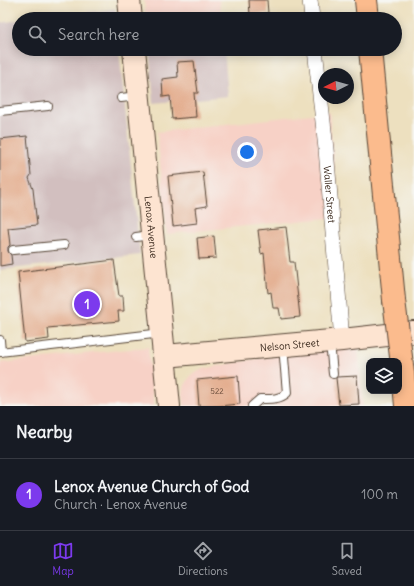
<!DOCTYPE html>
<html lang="en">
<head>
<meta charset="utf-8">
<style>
  :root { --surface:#171b24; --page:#242831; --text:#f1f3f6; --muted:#9ea1a6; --line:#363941; --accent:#7c3aed }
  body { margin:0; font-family:Delius,sans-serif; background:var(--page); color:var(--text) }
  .controls { position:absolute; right:12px; bottom:12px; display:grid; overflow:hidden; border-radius:8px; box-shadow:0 2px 10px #0003 }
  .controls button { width:36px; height:36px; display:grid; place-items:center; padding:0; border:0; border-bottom:1px solid var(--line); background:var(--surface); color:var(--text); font:20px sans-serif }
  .compass { position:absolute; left:318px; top:68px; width:36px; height:36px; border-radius:50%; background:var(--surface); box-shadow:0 2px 10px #0003; rotate:265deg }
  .you { position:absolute; left:247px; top:152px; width:14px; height:14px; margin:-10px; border:3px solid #fff; border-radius:50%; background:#1a73e8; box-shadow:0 0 0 6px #1a73e833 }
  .badge { display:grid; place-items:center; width:26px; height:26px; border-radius:50%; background:var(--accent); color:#fff; font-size:13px; font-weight:700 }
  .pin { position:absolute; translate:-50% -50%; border:2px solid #fff; box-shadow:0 1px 4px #0006 }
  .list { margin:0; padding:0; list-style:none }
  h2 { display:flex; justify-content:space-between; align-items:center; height:52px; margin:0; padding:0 16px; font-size:17px }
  h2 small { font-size:13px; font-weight:400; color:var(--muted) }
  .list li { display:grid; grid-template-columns:26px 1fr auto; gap:12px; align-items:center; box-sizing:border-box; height:72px; padding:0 16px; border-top:1px solid var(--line) }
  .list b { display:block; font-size:15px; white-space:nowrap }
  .list p { margin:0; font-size:13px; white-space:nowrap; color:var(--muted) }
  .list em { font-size:13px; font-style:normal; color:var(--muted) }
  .icon { flex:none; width:22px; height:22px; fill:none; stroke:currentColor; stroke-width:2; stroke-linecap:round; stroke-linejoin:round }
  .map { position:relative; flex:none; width:414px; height:406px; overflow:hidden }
  .search { position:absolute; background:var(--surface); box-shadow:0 2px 10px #0003; left:12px; right:12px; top:12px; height:44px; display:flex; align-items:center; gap:10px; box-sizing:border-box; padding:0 14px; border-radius:22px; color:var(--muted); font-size:15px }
  .sheet { height:124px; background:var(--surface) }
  nav { display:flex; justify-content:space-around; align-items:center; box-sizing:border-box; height:56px; border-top:1px solid var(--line); background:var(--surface); font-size:11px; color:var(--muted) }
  nav a { display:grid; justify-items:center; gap:2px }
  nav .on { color:var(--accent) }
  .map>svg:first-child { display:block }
</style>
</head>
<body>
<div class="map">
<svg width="414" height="406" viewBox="0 0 414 406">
  <rect width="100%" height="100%" fill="#f6f6f2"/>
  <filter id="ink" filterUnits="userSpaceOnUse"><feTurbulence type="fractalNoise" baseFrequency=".025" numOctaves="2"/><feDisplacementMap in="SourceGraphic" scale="8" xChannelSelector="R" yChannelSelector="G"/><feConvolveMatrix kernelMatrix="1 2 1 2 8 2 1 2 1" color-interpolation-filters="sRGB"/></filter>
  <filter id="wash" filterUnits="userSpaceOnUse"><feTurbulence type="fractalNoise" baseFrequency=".012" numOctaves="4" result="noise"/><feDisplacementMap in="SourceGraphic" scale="16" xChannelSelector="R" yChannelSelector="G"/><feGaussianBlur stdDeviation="0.9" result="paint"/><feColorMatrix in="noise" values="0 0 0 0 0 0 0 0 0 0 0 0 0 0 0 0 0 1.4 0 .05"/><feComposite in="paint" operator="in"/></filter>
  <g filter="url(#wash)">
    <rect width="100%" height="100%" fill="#ede0bf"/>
    <!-- built -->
    <g fill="#f7d1c6">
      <polygon points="144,0 219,0 222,19 146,19"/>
      <polygon points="329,112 339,217 167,234 157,132"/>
      <polygon points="358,346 363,406 184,406 183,394 184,387 191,375 203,369 253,359"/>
      <polygon points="148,347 154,406 0,406 0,363"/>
    </g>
    <!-- industrial -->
    <g fill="#d2bfbf">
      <polygon points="115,9 116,19 31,19"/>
      <polygon points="19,20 19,49 119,49 140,255 0,270 0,23"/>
      <polygon points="149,49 224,49 228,96 154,103"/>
    </g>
    <g id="blocks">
      <!-- building -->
      <g fill="#e2a786">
        <polygon points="249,0 267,0 268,13 250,15"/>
        <polygon points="194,61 198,93 194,93 196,117 172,119 170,96 163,97 162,79 178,77 177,62"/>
        <polygon points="27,136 31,175 29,178 33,189 37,225 8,228 10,245 8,247 8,251 9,253 11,255 12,264 0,266 0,139"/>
        <polygon points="203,172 207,206 195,208 197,223 173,226 168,176"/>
        <polygon points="286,227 290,262 294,262 300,317 281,319 279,308 273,308 271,292 268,293 264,253 261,254 258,230"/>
        <polygon points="214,236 216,258 199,259 197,238"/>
        <polygon points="114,260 119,296 123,296 124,311 118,311 119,321 48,328 49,339 25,342 18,272"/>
        <polygon points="238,376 240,404 219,406 199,406 197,380"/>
        <polygon points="357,376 359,404 339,405 336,378 337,377"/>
      </g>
    </g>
  </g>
  <g filter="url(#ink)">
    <use href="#blocks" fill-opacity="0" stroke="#564536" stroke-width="1"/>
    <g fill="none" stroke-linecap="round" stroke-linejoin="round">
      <defs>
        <g id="lane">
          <polyline points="121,98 138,96"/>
          <polyline points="0,111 48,106"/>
          <polyline points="136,237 151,235"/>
          <polyline points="13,250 64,245"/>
          <polyline points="0,340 1,352"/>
          <polyline points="330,342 333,374"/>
          <polyline points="0,352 162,333"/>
          <path d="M 252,406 L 260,399 C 269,399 279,400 287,393 L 283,346"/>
        </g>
        <g id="street">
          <polyline points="310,0 312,19"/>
          <path id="s1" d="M 315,49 L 326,149 L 342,340"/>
        </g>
        <g id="secondary">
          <polyline points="129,0 131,19"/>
          <path id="s2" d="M 134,49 L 169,406"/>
          <path id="s3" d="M 165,356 L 342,340 L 414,332"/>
        </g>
        <g id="highway">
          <polyline points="366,0 368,19"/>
          <polyline points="370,49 394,300"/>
          <polyline points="403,373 406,406"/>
        </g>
      </defs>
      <!-- lane casing -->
      <use href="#lane" stroke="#564536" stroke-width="10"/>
      <!-- street casing -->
      <use href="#street" stroke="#564536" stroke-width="16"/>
      <!-- secondary casing -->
      <use href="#secondary" stroke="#564536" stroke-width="24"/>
      <!-- highway casing -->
      <use href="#highway" stroke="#564536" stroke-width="24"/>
      <!-- lane -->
      <use href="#lane" stroke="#fff" stroke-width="8"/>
      <!-- street -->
      <use href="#street" stroke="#fff" stroke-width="15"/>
      <!-- secondary -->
      <use href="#secondary" stroke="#fde4d1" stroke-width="22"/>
      <!-- highway -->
      <use href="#highway" stroke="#fbbb8d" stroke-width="22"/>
      <defs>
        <polyline id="highway-bridge" points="394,300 403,373"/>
      </defs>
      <!-- highway-bridge casing -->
      <use href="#highway-bridge" stroke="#564536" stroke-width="24" stroke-linecap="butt"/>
      <!-- highway-bridge -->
      <use href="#highway-bridge" stroke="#fbbb8d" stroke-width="22"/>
    </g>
  </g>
  <g text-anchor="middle" stroke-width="4" stroke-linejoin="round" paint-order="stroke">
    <!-- number labels -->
    <g font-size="8" fill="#654938">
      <text x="217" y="394">522</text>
    </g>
    <!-- street labels -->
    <g font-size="10" fill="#3b2a1e" stroke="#f6f6f2">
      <text dy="4" stroke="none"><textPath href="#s1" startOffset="146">Waller Street</textPath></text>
      <text dy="4" stroke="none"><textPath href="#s2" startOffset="179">Lenox Avenue</textPath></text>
      <text dy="4" stroke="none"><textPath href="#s3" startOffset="125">Nelson Street</textPath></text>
    </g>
  </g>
</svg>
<div class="controls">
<button><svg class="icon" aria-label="layers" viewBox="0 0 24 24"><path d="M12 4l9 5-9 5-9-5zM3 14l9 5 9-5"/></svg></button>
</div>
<svg class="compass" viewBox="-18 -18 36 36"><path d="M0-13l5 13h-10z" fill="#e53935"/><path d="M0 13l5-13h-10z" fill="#9ea1a6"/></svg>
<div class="you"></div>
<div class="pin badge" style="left:87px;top:304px">1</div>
<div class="search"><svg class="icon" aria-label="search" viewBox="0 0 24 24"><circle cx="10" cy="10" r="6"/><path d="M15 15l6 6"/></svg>Search here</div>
</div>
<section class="sheet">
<h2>Nearby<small></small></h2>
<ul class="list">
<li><span class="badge">1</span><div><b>Lenox Avenue Church of God</b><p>Church · Lenox Avenue</p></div><em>100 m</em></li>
</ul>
</section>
<nav>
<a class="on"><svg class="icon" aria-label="map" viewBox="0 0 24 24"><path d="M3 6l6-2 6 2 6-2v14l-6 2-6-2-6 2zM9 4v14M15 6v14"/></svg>Map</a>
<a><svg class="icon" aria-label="directions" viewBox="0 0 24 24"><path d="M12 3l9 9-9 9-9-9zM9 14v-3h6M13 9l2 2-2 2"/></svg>Directions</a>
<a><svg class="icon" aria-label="saved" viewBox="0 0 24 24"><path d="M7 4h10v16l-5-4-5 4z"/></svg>Saved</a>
</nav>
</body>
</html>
